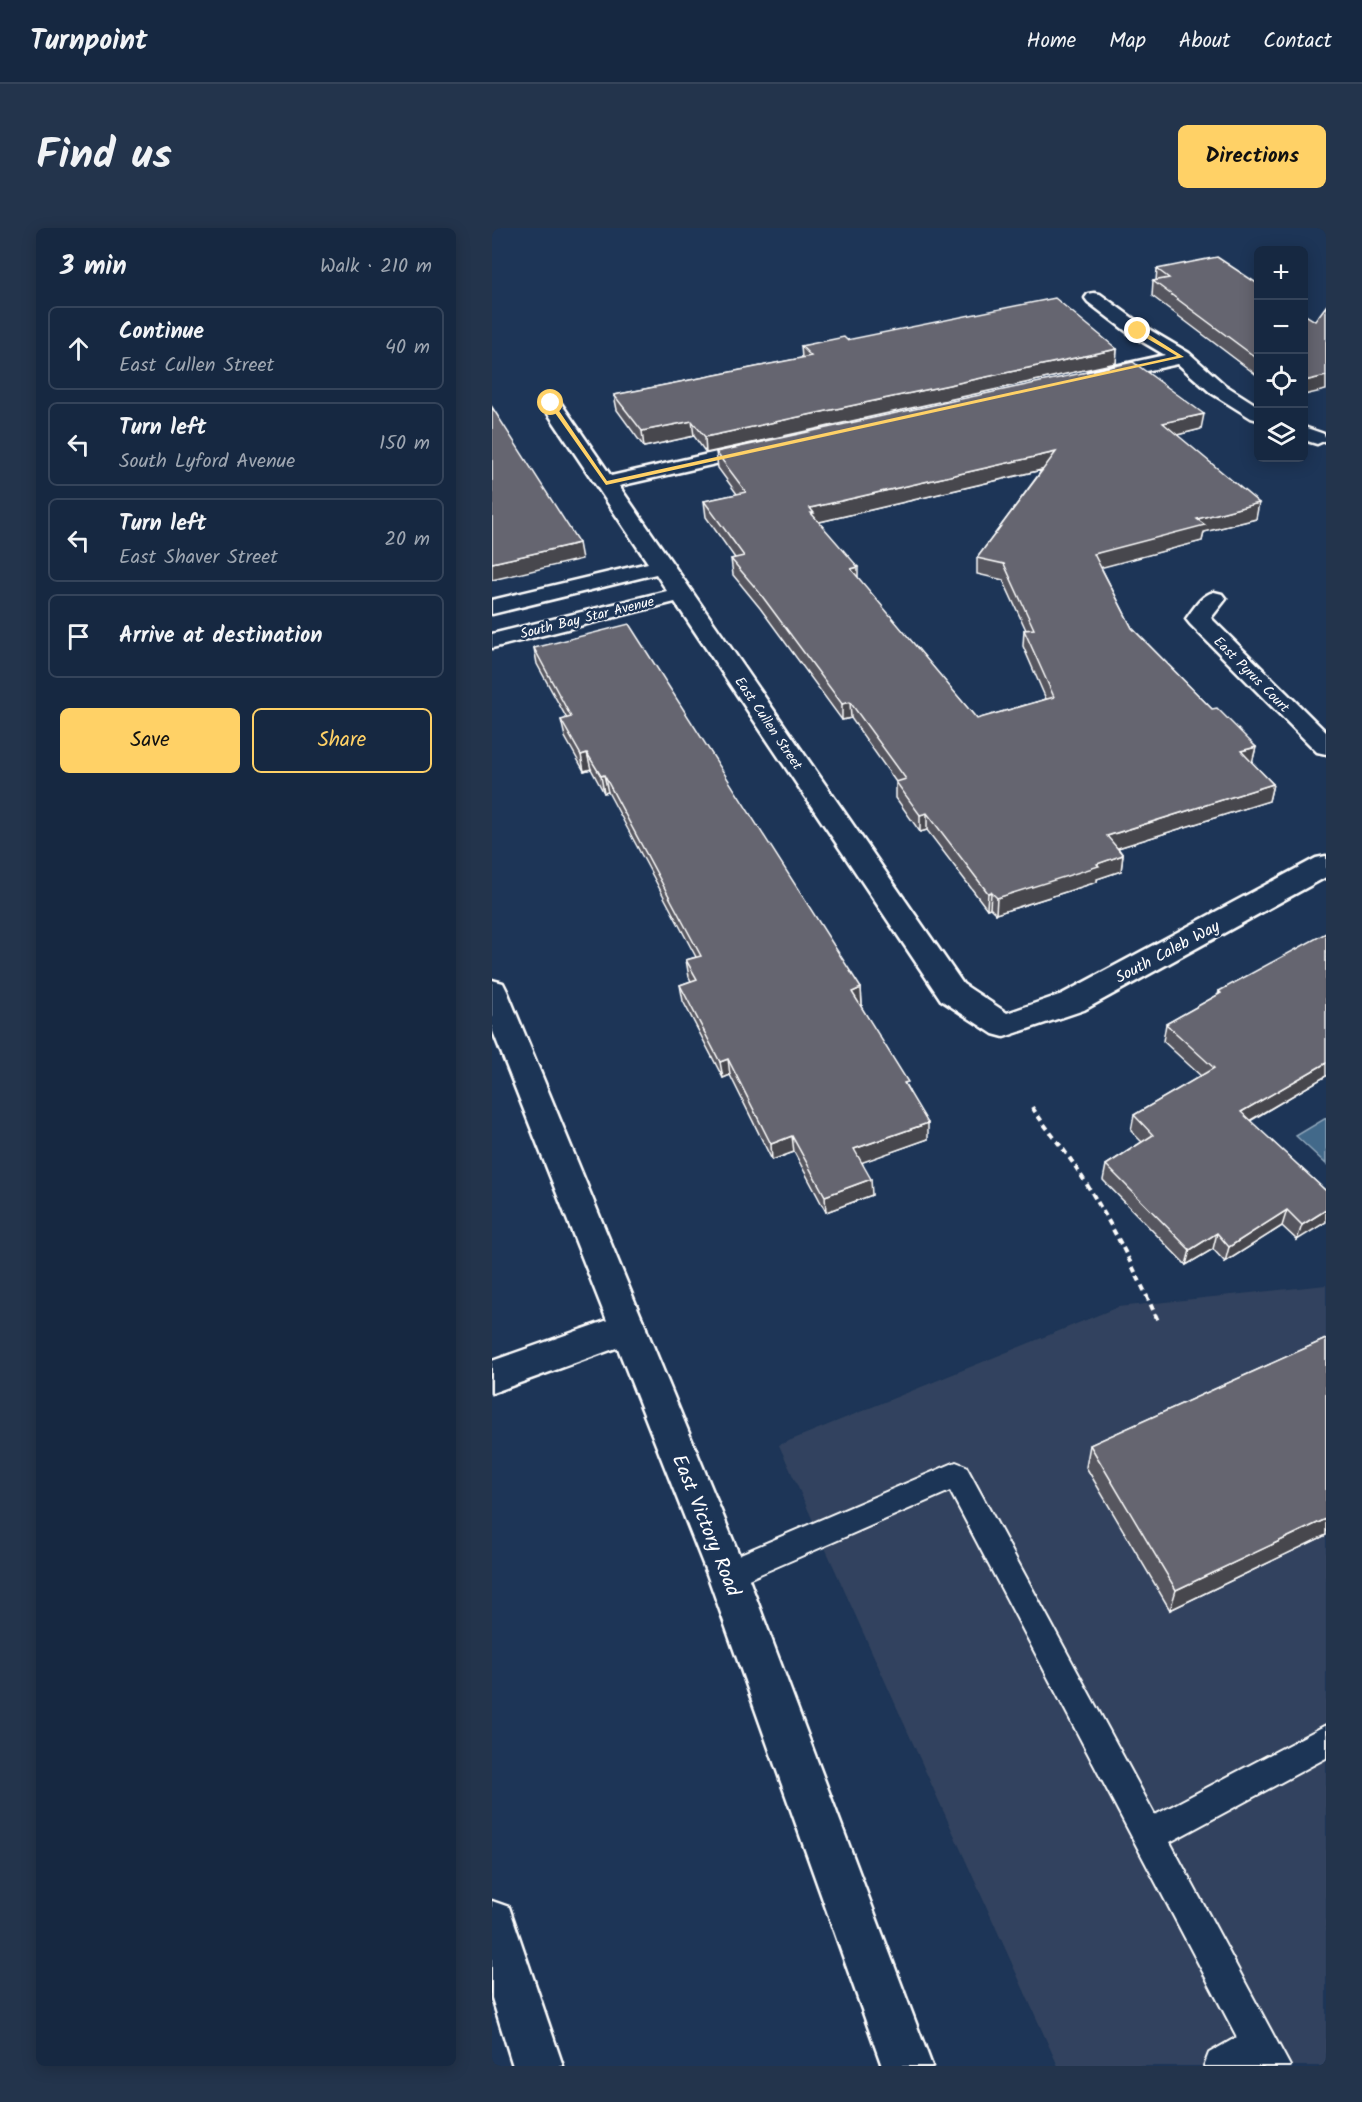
<!DOCTYPE html>
<html lang="en">
<head>
<meta charset="utf-8">
<style>
  :root { --surface:#162841; --page:#23344c; --text:#f1f3f6; --muted:#9ea6b1; --line:#35445a; --accent:#ffd166 }
  body { margin:0; font-family:Kalam,sans-serif; background:var(--page); color:var(--text) }
  .controls { position:absolute; right:18px; top:18px; display:grid; overflow:hidden; border-radius:9px; box-shadow:0 3px 15px #0003 }
  .controls button { width:54px; height:54px; display:grid; place-items:center; padding:0; border:0; border-bottom:2px solid var(--line); background:var(--surface); color:var(--text); font:30px sans-serif }
  .stop { position:absolute; width:18px; height:18px; margin:-14px; border:4px solid #ffd166; border-radius:50%; background:#fff }
  .stop.end { background:#ffd166; border-color:#fff; box-shadow:0 2px 6px #0008 }
  .list { margin:0; padding:0; list-style:none }
  h2 { display:flex; justify-content:space-between; align-items:center; height:78px; margin:0; padding:0 24px; font-size:26px }
  h2 small { font-size:20px; font-weight:400; color:var(--muted) }
  .list li { display:grid; grid-template-columns:39px 1fr auto; gap:18px; align-items:center; box-sizing:border-box; height:84px; margin:0 12px 12px; padding:0 12px; border:2px solid var(--line); border-radius:9px }
  .list b { display:block; font-size:22px; white-space:nowrap }
  .list p { margin:0; font-size:20px; white-space:nowrap; color:var(--muted) }
  .list em { font-size:20px; font-style:normal; color:var(--muted) }
  .actions { display:flex; gap:12px; padding:18px 24px }
  .actions a { flex:1; padding:14px 0; border:2px solid var(--accent); border-radius:9px; text-align:center; font-size:21px; color:var(--accent) }
  .actions .main { background:var(--accent); color:#111 }
  .icon { flex:none; width:33px; height:33px; fill:none; stroke:currentColor; stroke-width:2; stroke-linecap:round; stroke-linejoin:round }
  .map { position:relative; flex:none; width:834px; height:1838px; overflow:hidden; border-radius:9px }
  header { display:flex; align-items:center; gap:36px; box-sizing:border-box; height:84px; padding:0 30px; background:var(--surface); border-bottom:2px solid var(--line) }
  header strong { font-size:28px }
  nav { display:flex; gap:33px; margin-inline-start:auto; font-size:21px }
  .intro { display:flex; align-items:center; justify-content:space-between; box-sizing:border-box; height:144px; padding:0 36px }
  h1 { margin:0; font-size:42px }
  .button { padding:15px 27px; border-radius:9px; background:var(--accent); color:#111; font-size:21px; font-weight:700 }
  main { display:flex; gap:36px; padding:0 36px }
  aside { flex:1; background:var(--surface); border-radius:9px; box-shadow:0 3px 15px #0003 }
  .map>svg:first-child { display:block }
</style>
</head>
<body>
<header>
<strong>Turnpoint</strong>
<nav><a>Home</a><a>Map</a><a>About</a><a>Contact</a></nav>
</header>
<div class="intro"><h1>Find us</h1><a class="button">Directions</a></div>
<main>
<aside>
<h2>3 min<small>Walk · 210 m</small></h2>
<ul class="list">
<li><svg class="icon" aria-label="ahead" viewBox="0 0 24 24"><path d="M12 20V5M6 11l6-6 6 6"/></svg><div><b>Continue</b><p>East Cullen Street</p></div><em>40 m</em></li>
<li><svg class="icon" aria-label="left" viewBox="0 0 24 24"><path d="M17 20v-9H6M10 6l-5 5 5 5"/></svg><div><b>Turn left</b><p>South Lyford Avenue</p></div><em>150 m</em></li>
<li><svg class="icon" aria-label="left" viewBox="0 0 24 24"><path d="M17 20v-9H6M10 6l-5 5 5 5"/></svg><div><b>Turn left</b><p>East Shaver Street</p></div><em>20 m</em></li>
<li><svg class="icon" aria-label="arrive" viewBox="0 0 24 24"><path d="M6 21V4h12l-3 4 3 4H6"/></svg><div><b>Arrive at destination</b></div></li>
</ul>
<div class="actions"><a class="main">Save</a><a>Share</a></div>
</aside>
<div class="map">
<svg width="834" height="1838" viewBox="0 0 834 1838">
  <rect width="100%" height="100%" fill="#1d3557"/>
  <filter id="ink" filterUnits="userSpaceOnUse"><feTurbulence type="fractalNoise" baseFrequency=".0167" numOctaves="2"/><feDisplacementMap in="SourceGraphic" scale="12" xChannelSelector="R" yChannelSelector="G"/><feConvolveMatrix kernelMatrix="1 2 1 2 8 2 1 2 1" color-interpolation-filters="sRGB"/></filter>
  <g filter="url(#ink)">
    <!-- built -->
    <polygon fill="#33435e" points="834,1057 834,1838 566,1838 287,1217 626,1079"/>
    <!-- water -->
    <polygon fill="#43698a" stroke="#8ea5b9" stroke-width="1.5" points="834,890 834,936 804,908"/>
    <g fill="none" stroke-linecap="round" stroke-linejoin="round">
      <defs>
        <polygon id="lane" points="464,1234 474,1238 663,1587 834,1497 834,1530 678,1614 798,1838 712,1838 717,1825 745,1809 458,1263 245,1356 235,1360 225,1356 220,1346 225,1336"/>
        <g id="street">
          <polygon points="602,65 608,66 653,99 697,125 733,157 766,178 766,192 759,190 719,165 686,136 603,154 596,152 593,148 596,144 673,127 639,107 596,74 593,70 596,66"/>
          <polygon points="59,169 66,171 119,248 269,214 276,216 279,220 276,224 127,258 471,756 515,785 570,766 824,630 834,628 834,649 592,782 512,809 501,806 449,772 183,374 0,420 0,406 175,363 164,346 0,386 0,372 156,335 49,175 52,171"/>
          <polygon points="812,199 832,206 834,212 825,216 812,212"/>
          <path d="M 722,364 L 730,366 L 734,371 L 719,390 L 834,504 L 834,526 L 825,524 L 698,396 L 694,391 C 702,380 709,367 722,364 Z"/>
          <polygon points="136,1085 149,1089 154,1100 149,1111 0,1165 0,1133"/>
          <polygon points="0,1673 17,1679 71,1838 21,1838 0,1770"/>
        </g>
        <polygon id="secondary" points="0,752 11,755 15,763 255,1346 440,1838 390,1838 215,1346 0,801"/>
      </defs>
      <!-- lane casing -->
      <use href="#lane" stroke="#fff" stroke-width="4"/>
      <!-- street casing -->
      <use href="#street" stroke="#fff" stroke-width="5"/>
      <!-- secondary casing -->
      <use href="#secondary" stroke="#fff" stroke-width="5"/>
      <!-- path -->
      <path stroke="#fff" stroke-width="4" stroke-dasharray="6 4.5" stroke-linecap="butt" d="M 540,879 C 553,899 568,916 581,935 C 615,986 642,1039 667,1095"/>
      <!-- lane -->
      <use href="#lane" fill="#1d3557" fill-rule="evenodd"/>
      <!-- street -->
      <use href="#street" fill="#1d3557" fill-rule="evenodd"/>
      <!-- secondary -->
      <use href="#secondary" fill="#1d3557" fill-rule="evenodd"/>
    </g>
    <!-- wall -->
    <g fill="#57575f" stroke="#fff" stroke-width="1.5" fill-rule="evenodd">
      <polygon points="665,41 766,56 766,148 660,68 661,53 664,53"/>
      <polygon points="355,112 625,121 624,135 214,225 202,208 152,219 125,182 122,167 310,130 309,118"/>
      <path d="M 709,201 L 685,207 L 764,291 L 712,304 L 710,313 L 609,339 L 640,400 L 720,481 L 764,519 L 760,535 L 781,556 L 777,573 L 626,620 L 631,627 L 629,643 L 605,651 L 605,654 L 504,686 L 498,680 L 495,681 L 435,602 L 428,604 L 404,570 L 404,554 L 359,490 L 350,492 L 268,380 L 241,347 L 239,331 L 243,330 L 214,289 L 212,273 L 245,266 L 226,240 L 224,224 ZM 550,242 L 485,330 L 485,346 L 511,352 L 534,402 L 532,402 L 531,418 L 554,471 L 485,491 L 366,350 L 327,294 Z"/>
      <polygon points="42,420 369,760 370,777 368,777 416,861 436,911 370,934 380,967 334,984 302,924 280,932 238,847 231,850 191,773 188,757 199,753 197,749 194,732 204,729 116,564 112,565 99,541 92,543 73,509 69,492 75,491 45,436"/>
      <polygon points="727,763 834,848 758,893 834,963 805,1012 790,998 733,1034 721,1021 694,1037 611,952 614,937 650,914 639,903 642,887 709,848 671,813 674,796 726,767"/>
      <polygon points="834,1111 834,1307 678,1382 594,1239 598,1217"/>
    </g>
    <!-- shaded-wall -->
    <g fill="#47474e" stroke="#fff" stroke-width="1.5">
      <polygon points="625,121 624,135 214,225 213,209"/>
      <polygon points="834,148 834,162 812,167 812,153"/>
      <polygon points="712,186 709,201 669,211 671,195"/>
      <polygon points="200,193 202,208 152,219 150,203"/>
      <polygon points="564,224 562,239 323,295 318,280"/>
      <polygon points="767,275 764,291 712,304 710,313 600,342 602,326 705,291"/>
      <polygon points="87,315 90,331 0,352 0,335"/>
      <polygon points="366,339 366,356 359,341"/>
      <polygon points="358,474 359,490 350,492 350,476"/>
      <polygon points="764,519 760,535 749,523"/>
      <polygon points="95,525 99,541 92,543 89,527"/>
      <polygon points="112,547 116,564 112,565 109,548"/>
      <polygon points="781,556 777,573 613,624 615,608"/>
      <polygon points="435,585 435,602 428,604 428,587"/>
      <polygon points="631,627 629,643 605,651 605,654 504,686 505,670"/>
      <polygon points="499,664 498,680 495,681 496,665"/>
      <polygon points="369,760 370,777 360,780 360,764"/>
      <polygon points="236,831 238,847 231,850 228,834"/>
      <polygon points="834,835 834,848 745,900 749,884"/>
      <polygon points="436,895 436,911 363,937 362,921"/>
      <polygon points="300,908 302,924 280,932 279,916"/>
      <polygon points="379,951 380,967 334,984 333,968"/>
      <polygon points="795,982 790,998 733,1034 737,1019"/>
      <polygon points="834,982 834,994 805,1012 810,997"/>
      <polygon points="725,1005 721,1021 694,1037 698,1022"/>
      <polygon points="834,1291 834,1307 678,1382 684,1362"/>
    </g>
    <!-- building -->
    <g fill="#65656f" stroke="#fff" stroke-width="1.5" fill-rule="evenodd">
      <polygon points="725,29 766,56 766,131 661,53 677,50 665,41"/>
      <polygon points="563,70 625,121 213,209 200,193 150,203 122,167 319,128 309,118 352,109 355,112"/>
      <polygon points="834,78 834,148 812,153 812,86 823,93"/>
      <path d="M 641,134 L 712,186 L 671,195 L 767,275 L 705,291 L 713,297 L 602,326 L 640,400 L 720,481 L 725,480 L 764,519 L 749,523 L 781,556 L 615,608 L 631,627 L 605,636 L 607,638 L 505,670 L 499,664 L 496,665 L 435,585 L 428,587 L 404,554 L 414,551 L 358,474 L 350,476 L 267,364 L 239,331 L 252,328 L 212,273 L 254,264 L 224,224 ZM 564,224 L 485,330 L 512,336 L 542,401 L 532,402 L 562,469 L 485,491 L 359,341 L 366,339 L 319,285 L 322,285 L 318,280 Z"/>
      <polygon points="0,179 87,315 0,335"/>
      <polygon points="137,396 369,760 360,764 416,854 412,855 436,895 362,921 379,951 333,968 300,908 279,916 236,831 228,834 188,757 205,751 194,732 209,728 112,547 109,548 95,525 89,527 69,492 79,489 42,420"/>
      <polygon points="834,705 834,835 749,884 834,963 834,982 810,997 795,982 737,1019 725,1005 698,1022 614,937 661,907 642,887 722,840 674,796 729,765 727,763"/>
      <polygon points="834,1111 834,1291 684,1362 598,1217"/>
    </g>
  </g>
  <!-- route -->
  <polygon fill="#ffd166" points="644,101 648,101 692,129 114,257 56,175 61,174 115,253 685,128 644,104"/>
  <g text-anchor="middle" stroke-width="5" stroke-linejoin="round" paint-order="stroke">
    <!-- far-street labels -->
    <g font-size="14" fill="#fff" stroke="#1d3557">
      <text transform="translate(95 389) rotate(-14)" y="5">South Bay Star Avenue</text>
      <text transform="translate(760 446) rotate(45)" y="5">East Pyrus Court</text>
      <text transform="translate(277 495) rotate(56)" y="5">East Cullen Street</text>
    </g>
    <!-- street labels -->
    <g font-size="16" fill="#fff" stroke="#1d3557">
      <text transform="translate(675 723) rotate(-28)" y="6">South Caleb Way</text>
    </g>
    <!-- near-street labels -->
    <g font-size="20" fill="#fff" stroke="#1d3557">
      <text transform="translate(215 1297) rotate(68)" y="7">East Victory Road</text>
    </g>
  </g>
</svg>
<div class="controls">
<button>+</button>
<button>−</button>
<button><svg class="icon" aria-label="locate" viewBox="0 0 24 24"><circle cx="12" cy="12" r="6"/><path d="M12 2v4M12 18v4M2 12h4M18 12h4"/></svg></button>
<button><svg class="icon" aria-label="layers" viewBox="0 0 24 24"><path d="M12 4l9 5-9 5-9-5zM3 14l9 5 9-5"/></svg></button>
</div>
<div class="stop" style="left:59px;top:175px"></div>
<div class="stop end" style="left:646px;top:103px"></div>
</div>
</main>
</body>
</html>
